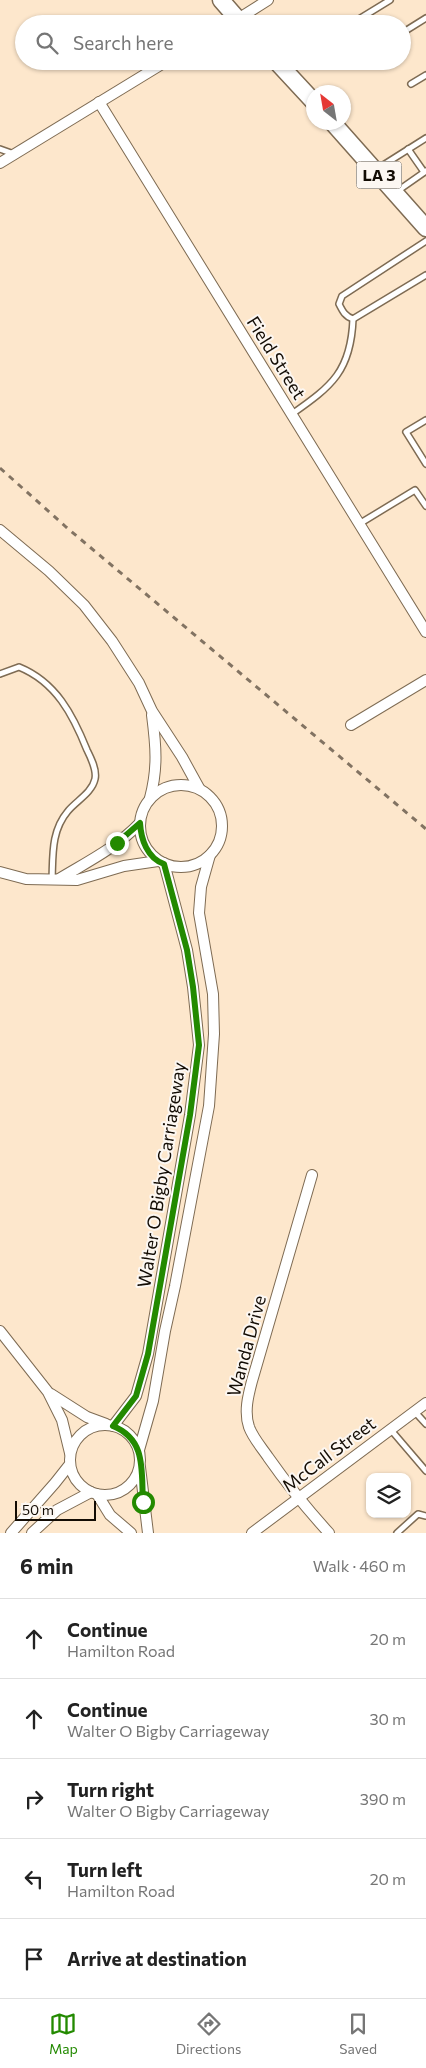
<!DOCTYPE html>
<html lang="en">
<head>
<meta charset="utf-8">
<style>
  :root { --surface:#fff; --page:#f6f6f6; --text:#222; --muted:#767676; --line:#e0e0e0; --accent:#238a00 }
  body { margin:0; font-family:Commissioner,sans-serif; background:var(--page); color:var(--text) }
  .controls { position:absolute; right:15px; bottom:15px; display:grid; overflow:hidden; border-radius:10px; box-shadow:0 1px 4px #0004 }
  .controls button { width:45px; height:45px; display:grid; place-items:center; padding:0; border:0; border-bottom:1px solid var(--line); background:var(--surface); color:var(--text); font:25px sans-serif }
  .compass { position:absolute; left:306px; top:85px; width:45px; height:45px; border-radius:50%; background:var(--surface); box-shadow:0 1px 4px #0004; rotate:329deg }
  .scale { position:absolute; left:15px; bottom:12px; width:81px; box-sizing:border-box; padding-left:5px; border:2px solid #130c04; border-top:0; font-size:14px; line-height:18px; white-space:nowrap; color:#130c04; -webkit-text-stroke:4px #fcf7f2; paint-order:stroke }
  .stop { position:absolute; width:15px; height:15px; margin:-11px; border:4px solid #238a00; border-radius:50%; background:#fff }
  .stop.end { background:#238a00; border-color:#fff; box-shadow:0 1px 5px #0008 }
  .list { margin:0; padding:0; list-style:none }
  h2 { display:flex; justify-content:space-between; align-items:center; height:65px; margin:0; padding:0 20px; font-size:21px }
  h2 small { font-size:16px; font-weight:400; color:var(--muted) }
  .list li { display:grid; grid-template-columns:32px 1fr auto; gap:15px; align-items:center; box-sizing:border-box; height:80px; padding:0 20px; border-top:1px solid var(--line) }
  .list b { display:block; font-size:19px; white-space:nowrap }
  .list p { margin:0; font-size:16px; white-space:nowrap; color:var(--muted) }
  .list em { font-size:16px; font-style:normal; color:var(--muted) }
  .icon { flex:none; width:28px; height:28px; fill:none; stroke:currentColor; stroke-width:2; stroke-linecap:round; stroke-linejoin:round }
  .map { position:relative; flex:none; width:426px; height:1533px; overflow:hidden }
  .search { position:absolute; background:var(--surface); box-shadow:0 1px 4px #0004; left:15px; right:15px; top:15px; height:55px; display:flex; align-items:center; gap:12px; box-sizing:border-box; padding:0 18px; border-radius:28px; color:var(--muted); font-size:19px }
  .sheet { height:465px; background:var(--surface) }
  nav { display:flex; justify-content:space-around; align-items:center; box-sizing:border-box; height:70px; border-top:1px solid var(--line); background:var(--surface); font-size:14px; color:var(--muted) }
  nav a { display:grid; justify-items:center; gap:2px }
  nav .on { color:var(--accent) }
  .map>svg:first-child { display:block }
</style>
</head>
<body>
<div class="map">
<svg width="426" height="1533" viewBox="0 0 426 1533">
  <rect width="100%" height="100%" fill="#fde7cc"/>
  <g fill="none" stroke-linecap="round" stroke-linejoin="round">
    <defs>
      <g id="service">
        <polyline points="351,24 390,0"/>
        <polyline points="402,33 426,18"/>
        <polyline points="287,68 297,61"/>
        <polyline points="411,84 426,75"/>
        <polyline points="0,149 14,154"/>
        <polyline points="408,149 424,172"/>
        <polyline points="377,169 426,138"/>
        <polyline points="396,192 426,171"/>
        <polyline points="353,319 426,275"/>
        <path d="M 292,414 C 332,386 351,371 353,319 C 345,316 343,312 339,304 L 342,296 L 426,241"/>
        <polyline points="426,420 406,432 426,464"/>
        <polyline points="359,524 415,490 426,506"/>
        <path d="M 0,674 L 19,667 C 56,682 73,715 87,750 C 91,758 97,770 95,779 C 92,793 76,801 68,811 C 51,831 53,855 52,880"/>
        <polyline points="415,1412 426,1424"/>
        <polyline points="391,1430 426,1471"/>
        <polyline points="397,1533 418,1514 426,1516"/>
      </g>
      <g id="minor">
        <polyline points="230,24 268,0"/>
        <polyline points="99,102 426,632"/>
        <polyline points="0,163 167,61"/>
        <polyline points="0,530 49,571 84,605 112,641 139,683 152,711 182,757 199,788"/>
        <polyline points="351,725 426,680"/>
        <circle cx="181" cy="826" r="41"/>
        <path d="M 150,798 C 158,768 156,746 152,715"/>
        <polyline points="0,872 26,879 77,880 124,866 158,861"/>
        <path d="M 59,879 C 87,862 116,848 140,823"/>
        <path d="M 312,1175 L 252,1381 C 248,1396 244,1412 249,1427 C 253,1438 262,1448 268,1457 C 287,1484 307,1509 329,1533"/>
        <polyline points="0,1331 48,1392 62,1420 70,1453"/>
        <polyline points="51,1394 87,1417 106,1424"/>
        <circle cx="105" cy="1460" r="35"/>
        <polyline points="113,1426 136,1396 148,1354 190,1115 199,1045 193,987 187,950 164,863"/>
        <polyline points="139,1450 153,1401 165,1331 175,1286 209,1106 214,1034 213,994 199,913 201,887 210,855"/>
        <polyline points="140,1467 148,1533"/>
        <polyline points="97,1494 110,1515 131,1533"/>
        <polyline points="11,1533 55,1483 70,1464"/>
        <polyline points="32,1533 57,1510 91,1492"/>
        <polyline points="252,1533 426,1403"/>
      </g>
      <g id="primary">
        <polyline points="221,0 242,24"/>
        <polyline points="276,61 314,102"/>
        <polyline points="332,122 426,228"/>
      </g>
    </defs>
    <!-- service casing -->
    <use href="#service" stroke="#7e6b53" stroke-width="8"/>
    <!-- minor casing -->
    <use href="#minor" stroke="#7e6b53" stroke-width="12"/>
    <!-- primary casing -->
    <use href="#primary" stroke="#7e6b53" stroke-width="19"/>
    <!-- service -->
    <use href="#service" stroke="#fff" stroke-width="5"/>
    <!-- minor -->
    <use href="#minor" stroke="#fff" stroke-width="10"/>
    <!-- primary -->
    <use href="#primary" stroke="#fff" stroke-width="16"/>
    <!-- rail -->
    <polyline stroke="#827362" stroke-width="3" stroke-dasharray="6 6" stroke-linecap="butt" points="0,468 66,527 426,829"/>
  </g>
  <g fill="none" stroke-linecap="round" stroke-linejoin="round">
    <!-- route -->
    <path stroke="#238a00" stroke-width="6" d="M 117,843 L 140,823 C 141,839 147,858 164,864 L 187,950 L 193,987 L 199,1045 L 190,1115 L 148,1354 L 136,1396 L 113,1426 C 147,1440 141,1471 143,1502"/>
  </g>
  <g text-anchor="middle" stroke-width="4" stroke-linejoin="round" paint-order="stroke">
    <!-- shield labels -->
    <rect fill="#fcf7f2" stroke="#59524b" stroke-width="1" x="356.5" y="161.5" width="45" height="27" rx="4"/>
    <g font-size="16" font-weight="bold" fill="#130c04">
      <text x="379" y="181">LA 3</text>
    </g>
    <!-- street labels -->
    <g font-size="18" fill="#130c04" stroke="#fcf7f2">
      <text transform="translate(276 358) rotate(58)" y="6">Field Street</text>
      <text transform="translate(162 1175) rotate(-81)" y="6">Walter O Bigby Carriageway</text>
      <text transform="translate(247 1346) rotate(-75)" y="6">Wanda Drive</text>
      <text transform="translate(329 1455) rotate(-37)" y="6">McCall Street</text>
    </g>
  </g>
</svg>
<div class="controls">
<button><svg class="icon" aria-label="layers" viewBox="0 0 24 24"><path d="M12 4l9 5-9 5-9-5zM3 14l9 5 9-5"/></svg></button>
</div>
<svg class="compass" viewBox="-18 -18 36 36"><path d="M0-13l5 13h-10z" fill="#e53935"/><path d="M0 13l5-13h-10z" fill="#767676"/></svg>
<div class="scale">50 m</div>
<div class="stop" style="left:143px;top:1502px"></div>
<div class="stop end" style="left:117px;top:843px"></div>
<div class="search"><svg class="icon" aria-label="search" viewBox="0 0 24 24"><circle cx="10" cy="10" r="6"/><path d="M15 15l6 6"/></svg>Search here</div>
</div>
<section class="sheet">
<h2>6 min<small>Walk · 460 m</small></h2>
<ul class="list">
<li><svg class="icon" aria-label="ahead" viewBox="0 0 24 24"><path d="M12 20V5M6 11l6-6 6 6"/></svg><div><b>Continue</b><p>Hamilton Road</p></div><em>20 m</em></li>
<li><svg class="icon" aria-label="ahead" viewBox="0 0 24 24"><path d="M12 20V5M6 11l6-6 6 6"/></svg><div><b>Continue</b><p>Walter O Bigby Carriageway</p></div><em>30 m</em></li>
<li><svg class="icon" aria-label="right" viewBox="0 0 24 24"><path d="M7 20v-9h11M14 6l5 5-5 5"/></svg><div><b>Turn right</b><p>Walter O Bigby Carriageway</p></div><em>390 m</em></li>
<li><svg class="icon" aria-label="left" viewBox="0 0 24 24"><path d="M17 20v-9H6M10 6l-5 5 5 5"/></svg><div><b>Turn left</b><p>Hamilton Road</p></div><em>20 m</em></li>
<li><svg class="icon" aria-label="arrive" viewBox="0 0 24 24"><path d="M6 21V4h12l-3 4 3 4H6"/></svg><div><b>Arrive at destination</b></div></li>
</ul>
</section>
<nav>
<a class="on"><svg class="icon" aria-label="map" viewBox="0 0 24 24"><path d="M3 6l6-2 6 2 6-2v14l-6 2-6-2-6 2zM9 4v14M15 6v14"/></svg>Map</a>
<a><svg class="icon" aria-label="directions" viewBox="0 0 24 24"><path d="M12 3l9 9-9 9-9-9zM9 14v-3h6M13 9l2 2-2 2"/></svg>Directions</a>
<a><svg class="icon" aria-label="saved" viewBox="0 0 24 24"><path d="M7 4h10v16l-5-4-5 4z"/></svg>Saved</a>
</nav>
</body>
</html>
